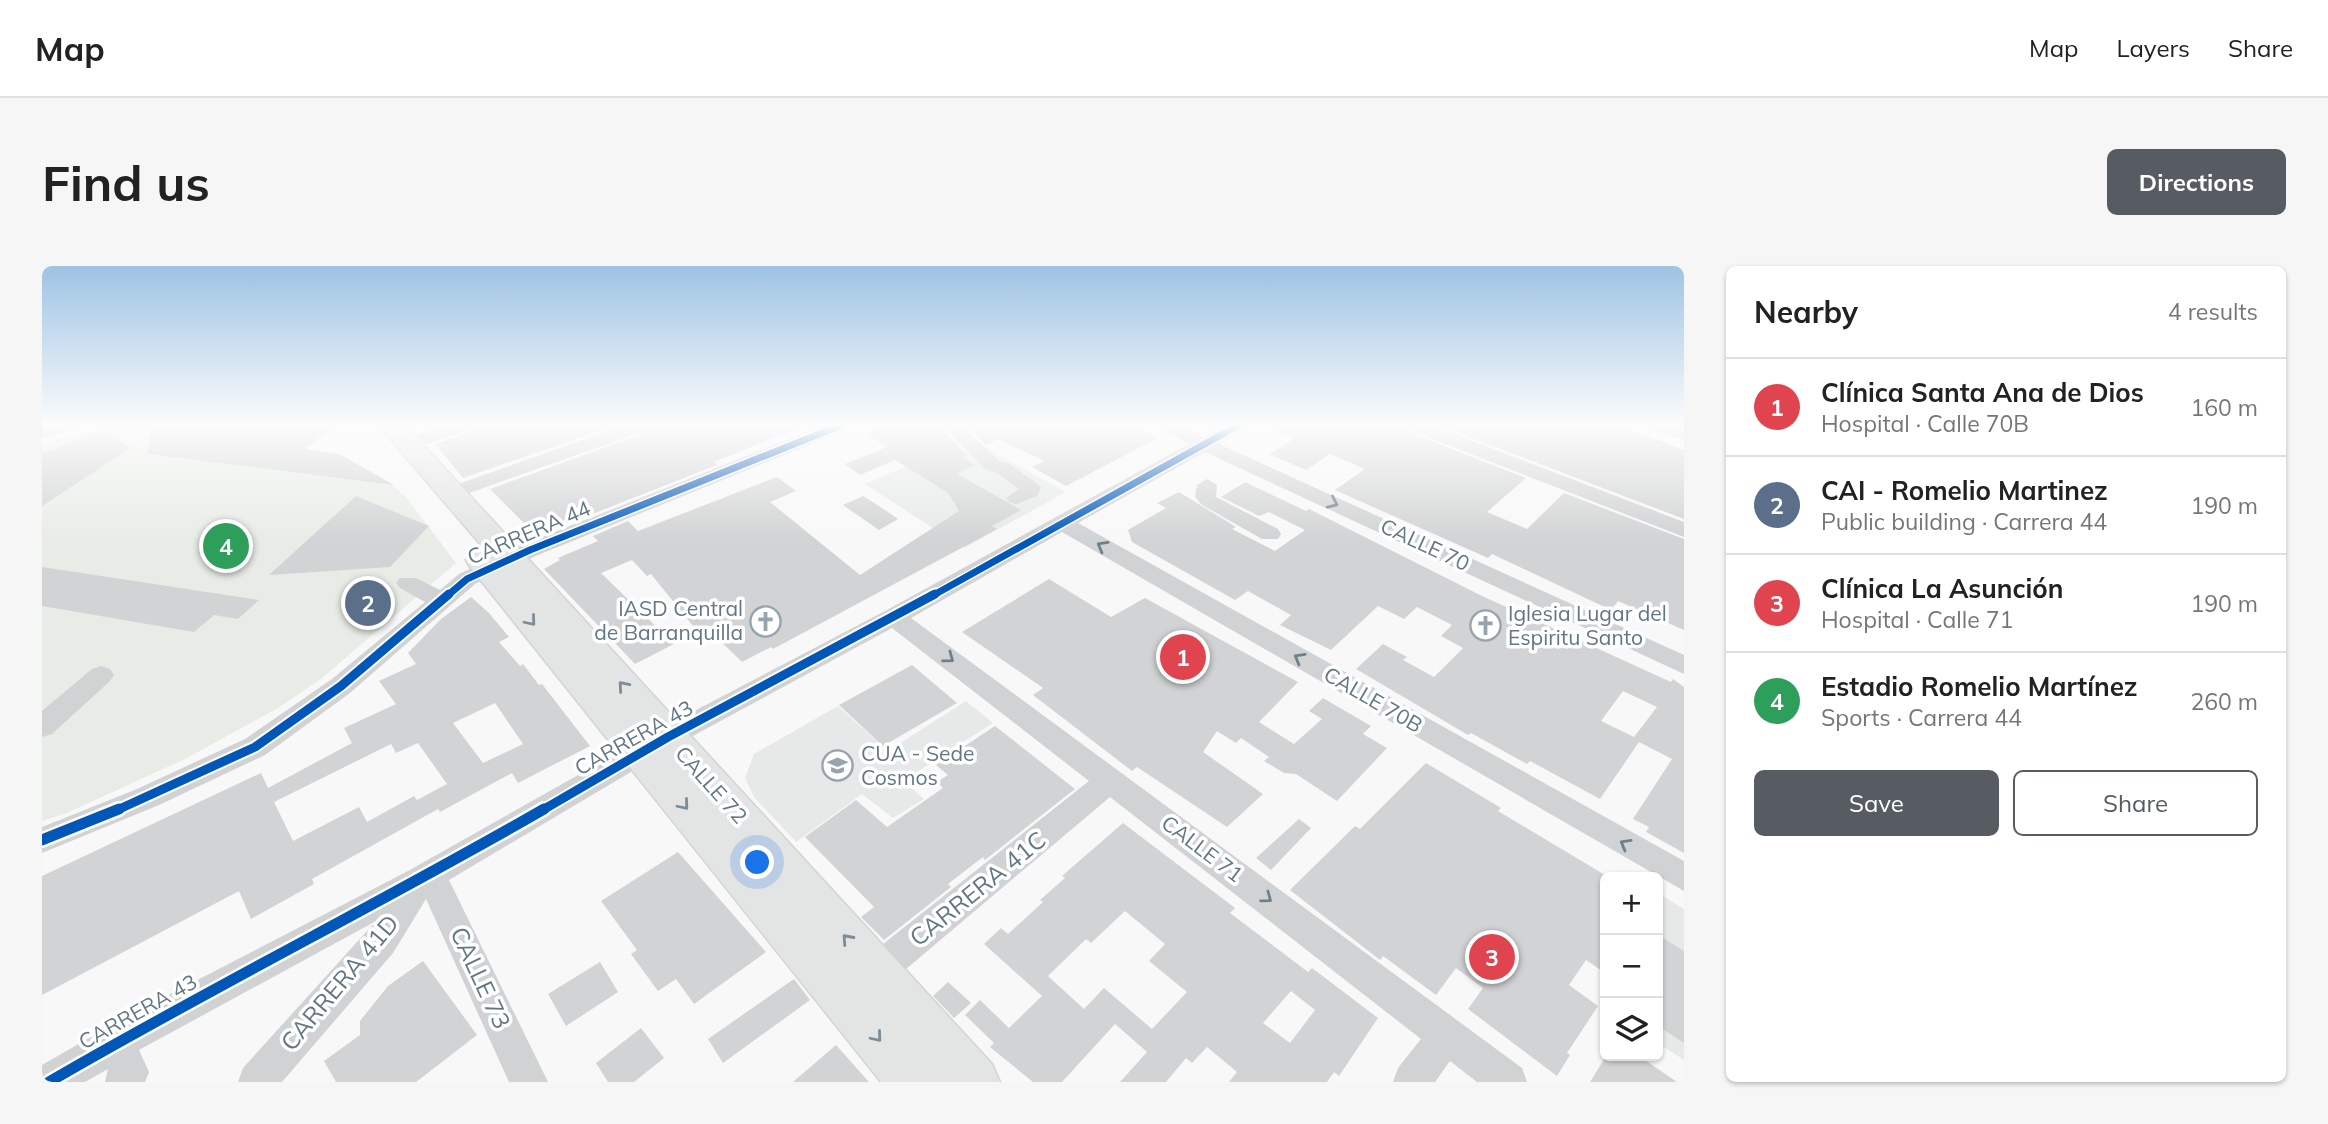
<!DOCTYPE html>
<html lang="en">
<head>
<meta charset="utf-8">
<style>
  :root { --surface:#fff; --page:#f6f6f6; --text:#222; --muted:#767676; --line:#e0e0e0; --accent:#565c61 }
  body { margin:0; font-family:Mulish,sans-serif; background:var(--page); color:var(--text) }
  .controls { position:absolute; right:21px; bottom:21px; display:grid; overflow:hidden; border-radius:10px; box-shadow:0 2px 5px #0004 }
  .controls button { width:63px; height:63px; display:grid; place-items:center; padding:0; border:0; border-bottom:2px solid var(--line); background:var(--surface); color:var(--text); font:35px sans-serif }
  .you { position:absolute; left:716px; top:597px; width:24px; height:24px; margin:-18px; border:5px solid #fff; border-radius:50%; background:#1a73e8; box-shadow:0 0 0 10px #1a73e833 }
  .badge { display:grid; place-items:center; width:46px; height:46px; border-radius:50%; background:var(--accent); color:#fff; font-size:23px; font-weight:700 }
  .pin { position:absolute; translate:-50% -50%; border:4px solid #fff; box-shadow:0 2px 7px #0006 }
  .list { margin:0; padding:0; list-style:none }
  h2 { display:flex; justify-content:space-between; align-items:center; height:91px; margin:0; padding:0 28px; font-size:30px }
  h2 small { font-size:23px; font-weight:400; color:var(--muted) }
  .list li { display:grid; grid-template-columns:46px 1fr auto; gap:21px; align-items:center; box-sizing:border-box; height:98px; padding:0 28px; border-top:2px solid var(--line) }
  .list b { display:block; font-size:26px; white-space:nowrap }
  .list p { margin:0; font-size:23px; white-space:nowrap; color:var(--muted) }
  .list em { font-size:23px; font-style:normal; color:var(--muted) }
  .actions { display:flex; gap:14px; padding:21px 28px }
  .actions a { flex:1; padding:16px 0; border:2px solid var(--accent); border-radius:10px; text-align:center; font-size:24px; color:var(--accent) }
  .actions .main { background:var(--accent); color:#fff }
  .icon { flex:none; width:38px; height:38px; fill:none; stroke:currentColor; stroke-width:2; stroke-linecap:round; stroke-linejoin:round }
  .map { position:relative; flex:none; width:1642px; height:816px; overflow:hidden; border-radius:10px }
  header { display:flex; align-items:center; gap:42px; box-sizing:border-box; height:98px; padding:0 35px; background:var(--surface); border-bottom:2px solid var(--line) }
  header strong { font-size:33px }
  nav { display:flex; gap:38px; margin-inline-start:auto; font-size:24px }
  .intro { display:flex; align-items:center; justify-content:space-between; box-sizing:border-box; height:168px; padding:0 42px }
  h1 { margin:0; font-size:49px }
  .button { padding:18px 32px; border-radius:10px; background:var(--accent); color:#fff; font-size:24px; font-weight:700 }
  main { display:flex; gap:42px; padding:0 42px }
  aside { flex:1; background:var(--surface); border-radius:10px; box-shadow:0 2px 5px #0004 }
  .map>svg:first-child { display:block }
</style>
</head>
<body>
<header>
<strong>Map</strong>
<nav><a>Map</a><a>Layers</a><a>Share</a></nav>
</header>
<div class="intro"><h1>Find us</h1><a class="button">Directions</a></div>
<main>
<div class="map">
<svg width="1642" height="816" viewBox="0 0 1642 816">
  <rect width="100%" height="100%" fill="#f8f8f8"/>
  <!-- built -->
  <g fill="#e7e9e9">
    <polygon points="944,182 1024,226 922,282 823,218 887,190 900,197 923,186 929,189"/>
    <polygon points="924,435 951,457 861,515 882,533 851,552 820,528 754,576 712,531 703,512 712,488 796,440 846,485"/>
    <polygon points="1616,627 1642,643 1642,794 1616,777"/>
  </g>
  <!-- green -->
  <polygon fill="#e8ece6" points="79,160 130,160 128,162 297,188 348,217 364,231 414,297 279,413 236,442 145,492 25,547 0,555 0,177"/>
  <!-- building -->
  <g fill="#d2d3d4" fill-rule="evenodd">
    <polygon points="108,160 292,160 263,183 297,188 352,219 106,188"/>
    <polygon points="431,160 572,160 421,212 393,178 428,166"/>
    <polygon points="610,160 758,161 672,196 675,199 535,254 531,251 491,266 448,223 606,166"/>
    <polygon points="843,160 897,160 925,189 920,191 933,199 915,208 979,244 950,260 955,263 731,383 729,381 700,396 665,362 656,366 609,308 605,310 590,294 559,307 632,378 593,398 502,303 518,294 516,292 556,275 551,270 586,255 596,265 735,211 754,225 728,236 818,309 917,245 906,227 853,194 818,209 803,198 845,181 824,168"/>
    <polygon points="925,160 1091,160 1116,172 1024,220 990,201 1002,195 956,173 944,179"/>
    <polygon points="1222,160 1362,160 1366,166 1484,212 1445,246 1485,263 1522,227 1642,273 1642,364 1576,335 1569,344 1450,288 1446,292 1293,224 1323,203 1288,188 1264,204 1227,188 1252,173"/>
    <polygon points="1398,160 1574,160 1611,172 1642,184 1642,253"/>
    <polygon points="60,164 89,182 0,240 0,188"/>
    <path d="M 1203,216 L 1264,245 L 1267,243 L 1440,330 L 1629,416 L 1631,413 L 1642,421 L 1642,587 L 1604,566 L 1607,561 L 1591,553 L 1630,493 L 1597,476 L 1558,533 L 1488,495 L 1485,498 L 1429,467 L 1426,469 L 1314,403 L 1341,378 L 1365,391 L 1361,394 L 1392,411 L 1421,382 L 1399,370 L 1410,359 L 1375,341 L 1362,353 L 1336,340 L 1289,384 L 1238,359 L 1249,349 L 1206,325 L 1193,334 L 1090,276 L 1086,264 L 1124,242 L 1115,237 L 1137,226 L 1194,261 L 1190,263 L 1233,285 L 1263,264 L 1227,246 L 1217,250 L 1179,231 ZM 1581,425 L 1615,441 L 1592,471 L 1559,455 Z"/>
    <polygon points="314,230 387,260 348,301 227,309"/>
    <polygon points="821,230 831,236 856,253 837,264 801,239"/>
    <polygon points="0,301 217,334 196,353 172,349 152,366 0,340"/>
    <polygon points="1007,313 1069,351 1103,332 1256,416 1217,456 1252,478 1280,453 1267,445 1281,432 1329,460 1321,468 1345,482 1295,535 1254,508 1242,507 1222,495 1227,491 1199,472 1194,477 1175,465 1161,486 1221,528 1185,561 1095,501 1090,505 991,429 1001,422 920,366"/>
    <path d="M 429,331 L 447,347 L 467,371 L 457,376 L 478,400 L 481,398 L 497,419 L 500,418 L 548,480 L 476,517 L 470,507 L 398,546 L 396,543 L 270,613 L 272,618 L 209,653 L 197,625 L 0,729 L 0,610 L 219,507 L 226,522 L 310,477 L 302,462 L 354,438 L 337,415 L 374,398 L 366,387 L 399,353 ZM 453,437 L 481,478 L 441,497 L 411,457 ZM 376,477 L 405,518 L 375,534 L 372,530 L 325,556 L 317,541 L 251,575 L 232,536 L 349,478 L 354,487 Z"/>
    <polygon points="870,399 915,437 841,480 797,439"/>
    <polygon points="953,460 1033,523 943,594 941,591 906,618 909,621 842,674 819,651 832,641 763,571 814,534 845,561 901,522 895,516 906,509 894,499"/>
    <polygon points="1384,497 1459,542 1456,545 1563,609 1563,707 1544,694 1527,719 1556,740 1525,787 1528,789 1515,810 1426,743 1441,722 1414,702 1394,729 1341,690 1338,694 1248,624 1313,560 1318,563"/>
    <polygon points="1257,553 1269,562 1229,604 1214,592"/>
    <path d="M 1081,557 L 1193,642 L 1188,647 L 1266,706 L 1270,702 L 1336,752 L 1297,810 L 1292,806 L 1285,816 L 1187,816 L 1195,806 L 1165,781 L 1150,797 L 1144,792 L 1124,816 L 1078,816 L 1105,786 L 1073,758 L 1020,816 L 991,816 L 948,781 L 952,777 L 923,749 L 938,734 L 967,762 L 1000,730 L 942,678 L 959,662 L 966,668 L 1001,636 L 998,634 L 1023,612 L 1020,610 ZM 1083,645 L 1123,678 L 1107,695 L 1145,726 L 1110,763 L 1062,722 L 1042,743 L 1006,710 L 1044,673 L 1049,677 ZM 1249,725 L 1273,744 L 1248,777 L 1221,757 Z"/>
    <polygon points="636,586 724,686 652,738 634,713 616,725 589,688 595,684 559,635"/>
    <polygon points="1616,669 1642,685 1642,777 1616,760"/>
    <polygon points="381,695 435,769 374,816 294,816 282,795 318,769 318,755 346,720"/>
    <polygon points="558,696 576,726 524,760 506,728"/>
    <polygon points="752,713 768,734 681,797 666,773"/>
    <polygon points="906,716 929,737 912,752 891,730"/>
    <polygon points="599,762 622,792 592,816 566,816 554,797"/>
    <polygon points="794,779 827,816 751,816"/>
    <polygon points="1564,790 1597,790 1635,816 1548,816"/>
  </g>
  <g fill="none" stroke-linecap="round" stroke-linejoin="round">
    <defs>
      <polygon id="major" points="337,160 364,160 950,798 958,816 839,816 428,301 424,294 428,287 445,286"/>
    </defs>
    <!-- major casing -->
    <use href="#major" stroke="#d3d4d6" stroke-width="3"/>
    <!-- minor -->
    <g fill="#d1d2d3" fill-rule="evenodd">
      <polygon points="0,160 33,160 31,164 0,172"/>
      <polygon points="401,160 429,160 427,164 366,184 356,178 359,174"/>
      <polygon points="580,160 607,160 605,164 416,231 402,231 399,227 402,223"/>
      <polygon points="780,160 806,160 804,164 496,289 433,318 308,427 223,489 117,539 0,587 0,561 95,523 203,473 290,413 383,336 358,322 354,317 358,312 374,312 398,324 417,308 480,279"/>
      <polygon points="900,160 921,160 957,195 966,197 996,218 999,222 995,230 974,238 967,236 964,232 977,223 953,206 944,204"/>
      <polygon points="1114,160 1138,160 1162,171 1181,160 1204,160 1177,178 1642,389 1642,408 1163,186 1036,257 1642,595 1642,625 1020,266 869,352 1480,802 1485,816 1435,816 1408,795 1393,816 1351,816 1356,802 1379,773 1068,531 838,725 825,730 812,725 807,713 812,701 1047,515 850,362 636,478 407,614 506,816 467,816 384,633 351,687 240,816 196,816 201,802 334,655 97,784 107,806 103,816 63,816 66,803 43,816 0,816 0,799 80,753 366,605 616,464 843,345 1147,178"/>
      <polygon points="1365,160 1391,160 1642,256 1642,271 1367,164"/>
      <polygon points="1611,160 1642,162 1642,174 1613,164"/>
      <polygon points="1165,213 1175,219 1174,231 1236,263 1239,268 1236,273 1220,273 1160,239 1153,231 1155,219"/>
      <polygon points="59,400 68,403 72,409 68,415 10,468 0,471 0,445 50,403"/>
    </g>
    <!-- major -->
    <use href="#major" fill="#e3e4e4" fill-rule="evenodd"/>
    <defs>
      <g id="cycleway-far2">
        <polyline points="405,330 425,313 488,284 797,160"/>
        <polyline points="890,330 1195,160"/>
      </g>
      <g id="cycleway-far1">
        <polyline points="73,545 213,481 299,420 407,328"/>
        <polyline points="499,545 626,471 893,328"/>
      </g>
      <g id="cycleway">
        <polyline points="0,574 77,543"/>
        <path d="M 7,816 C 170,721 339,637 502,543"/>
      </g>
    </defs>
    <!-- cycleway-far2 casing -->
    <use href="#cycleway-far2" stroke="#fff" stroke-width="10"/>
    <!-- cycleway-far1 casing -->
    <use href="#cycleway-far1" stroke="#fff" stroke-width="13"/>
    <!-- cycleway casing -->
    <use href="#cycleway" stroke="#fff" stroke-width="16"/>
    <!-- cycleway-far2 -->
    <use href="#cycleway-far2" stroke="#0057b8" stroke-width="7"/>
    <!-- cycleway-far1 -->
    <use href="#cycleway-far1" stroke="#0057b8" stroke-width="9"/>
    <!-- cycleway -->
    <use href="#cycleway" stroke="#0057b8" stroke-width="11"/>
  </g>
  <!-- one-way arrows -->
  <defs><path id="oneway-chevron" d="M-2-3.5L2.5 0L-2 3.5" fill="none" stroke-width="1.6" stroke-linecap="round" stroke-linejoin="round" transform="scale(1.75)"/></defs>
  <g stroke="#6d808c">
    <use href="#oneway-chevron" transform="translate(1291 237) rotate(25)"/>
    <use href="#oneway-chevron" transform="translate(1060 280) rotate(-150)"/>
    <use href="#oneway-chevron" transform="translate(907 392) rotate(37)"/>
    <use href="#oneway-chevron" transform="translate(1257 392) rotate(-150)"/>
    <use href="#oneway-chevron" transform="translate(1583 578) rotate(-150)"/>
    <use href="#oneway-chevron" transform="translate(1225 632) rotate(37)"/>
  </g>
  <g stroke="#7c8d97">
    <use href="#oneway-chevron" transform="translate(489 355) rotate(50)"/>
    <use href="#oneway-chevron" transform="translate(581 420) rotate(-131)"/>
    <use href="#oneway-chevron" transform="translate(642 539) rotate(50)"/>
    <use href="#oneway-chevron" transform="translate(805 673) rotate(-132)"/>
    <use href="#oneway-chevron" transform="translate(835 771) rotate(50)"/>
  </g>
  <!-- sky -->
  <linearGradient id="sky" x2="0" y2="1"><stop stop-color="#9ec3e3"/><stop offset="0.58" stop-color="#fcfcfc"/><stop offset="1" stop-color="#fcfcfc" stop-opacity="0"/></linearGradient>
  <rect width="1642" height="274" fill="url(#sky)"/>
  <!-- icons -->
  <defs>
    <symbol id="church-ring" viewBox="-11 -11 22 22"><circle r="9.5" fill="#fff" stroke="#96a4ad" stroke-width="1.5"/><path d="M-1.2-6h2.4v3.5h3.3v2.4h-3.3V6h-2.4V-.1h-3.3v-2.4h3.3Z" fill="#96a4ad"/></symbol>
    <symbol id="university-ring" viewBox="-11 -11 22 22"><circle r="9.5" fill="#fff" stroke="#96a4ad" stroke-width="1.5"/><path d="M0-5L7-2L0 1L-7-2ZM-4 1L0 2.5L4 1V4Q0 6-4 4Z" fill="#96a4ad"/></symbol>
  </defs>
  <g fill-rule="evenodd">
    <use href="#church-ring" x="706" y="338" width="35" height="35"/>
    <use href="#church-ring" x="1426" y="342" width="35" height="35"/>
    <use href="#university-ring" x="778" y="482" width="35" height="35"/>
  </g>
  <g text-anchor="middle" stroke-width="7" stroke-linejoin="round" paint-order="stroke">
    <!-- street labels -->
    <g font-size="21" fill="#627784" stroke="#fff">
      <text transform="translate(487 267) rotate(-23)" y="7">CARRERA 44</text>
      <text transform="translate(1383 279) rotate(25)" y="7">CALLE 70</text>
      <text transform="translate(1331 434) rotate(30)" y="7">CALLE 70B</text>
      <text transform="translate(592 472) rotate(-29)" y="7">CARRERA 43</text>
      <text transform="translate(669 519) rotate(48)" y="7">CALLE 72</text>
      <text transform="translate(1160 583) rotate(37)" y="7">CALLE 71</text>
      <text transform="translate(96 746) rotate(-29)" y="7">CARRERA 43</text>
    </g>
    <!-- poi labels -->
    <g font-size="21" fill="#627784" stroke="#fff" text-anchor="start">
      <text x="701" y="350" text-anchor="end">IASD Central<tspan x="701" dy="24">de Barranquilla</tspan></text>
      <text x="1466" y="355">Iglesia Lugar del<tspan x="1466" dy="24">Espiritu Santo</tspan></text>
      <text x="819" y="495">CUA - Sede<tspan x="819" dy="24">Cosmos</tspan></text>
    </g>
    <!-- near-street labels -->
    <g font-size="24" fill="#627784" stroke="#fff">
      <text transform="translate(936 623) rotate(-39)" y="8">CARRERA 41C</text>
      <text transform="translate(438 712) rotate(65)" y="8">CALLE 73</text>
      <text transform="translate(298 717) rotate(-50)" y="8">CARRERA 41D</text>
    </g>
  </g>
</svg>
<div class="controls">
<button>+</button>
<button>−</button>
<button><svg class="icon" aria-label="layers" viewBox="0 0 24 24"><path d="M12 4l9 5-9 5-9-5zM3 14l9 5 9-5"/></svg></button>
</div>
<div class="you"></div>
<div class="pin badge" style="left:1141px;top:391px;background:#e0444e">1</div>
<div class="pin badge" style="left:326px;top:337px;background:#5c6f8a">2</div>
<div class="pin badge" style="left:1450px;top:691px;background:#e0444e">3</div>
<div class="pin badge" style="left:184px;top:280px;background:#2e9e5b">4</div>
</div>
<aside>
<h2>Nearby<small>4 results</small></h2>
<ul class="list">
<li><span class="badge" style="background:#e0444e">1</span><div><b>Clínica Santa Ana de Dios</b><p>Hospital · Calle 70B</p></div><em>160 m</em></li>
<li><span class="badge" style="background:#5c6f8a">2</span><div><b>CAI - Romelio Martinez</b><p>Public building · Carrera 44</p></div><em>190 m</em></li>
<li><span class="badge" style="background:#e0444e">3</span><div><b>Clínica La Asunción</b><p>Hospital · Calle 71</p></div><em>190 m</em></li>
<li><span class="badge" style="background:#2e9e5b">4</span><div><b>Estadio Romelio Martínez</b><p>Sports · Carrera 44</p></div><em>260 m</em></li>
</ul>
<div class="actions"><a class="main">Save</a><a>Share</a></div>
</aside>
</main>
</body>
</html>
